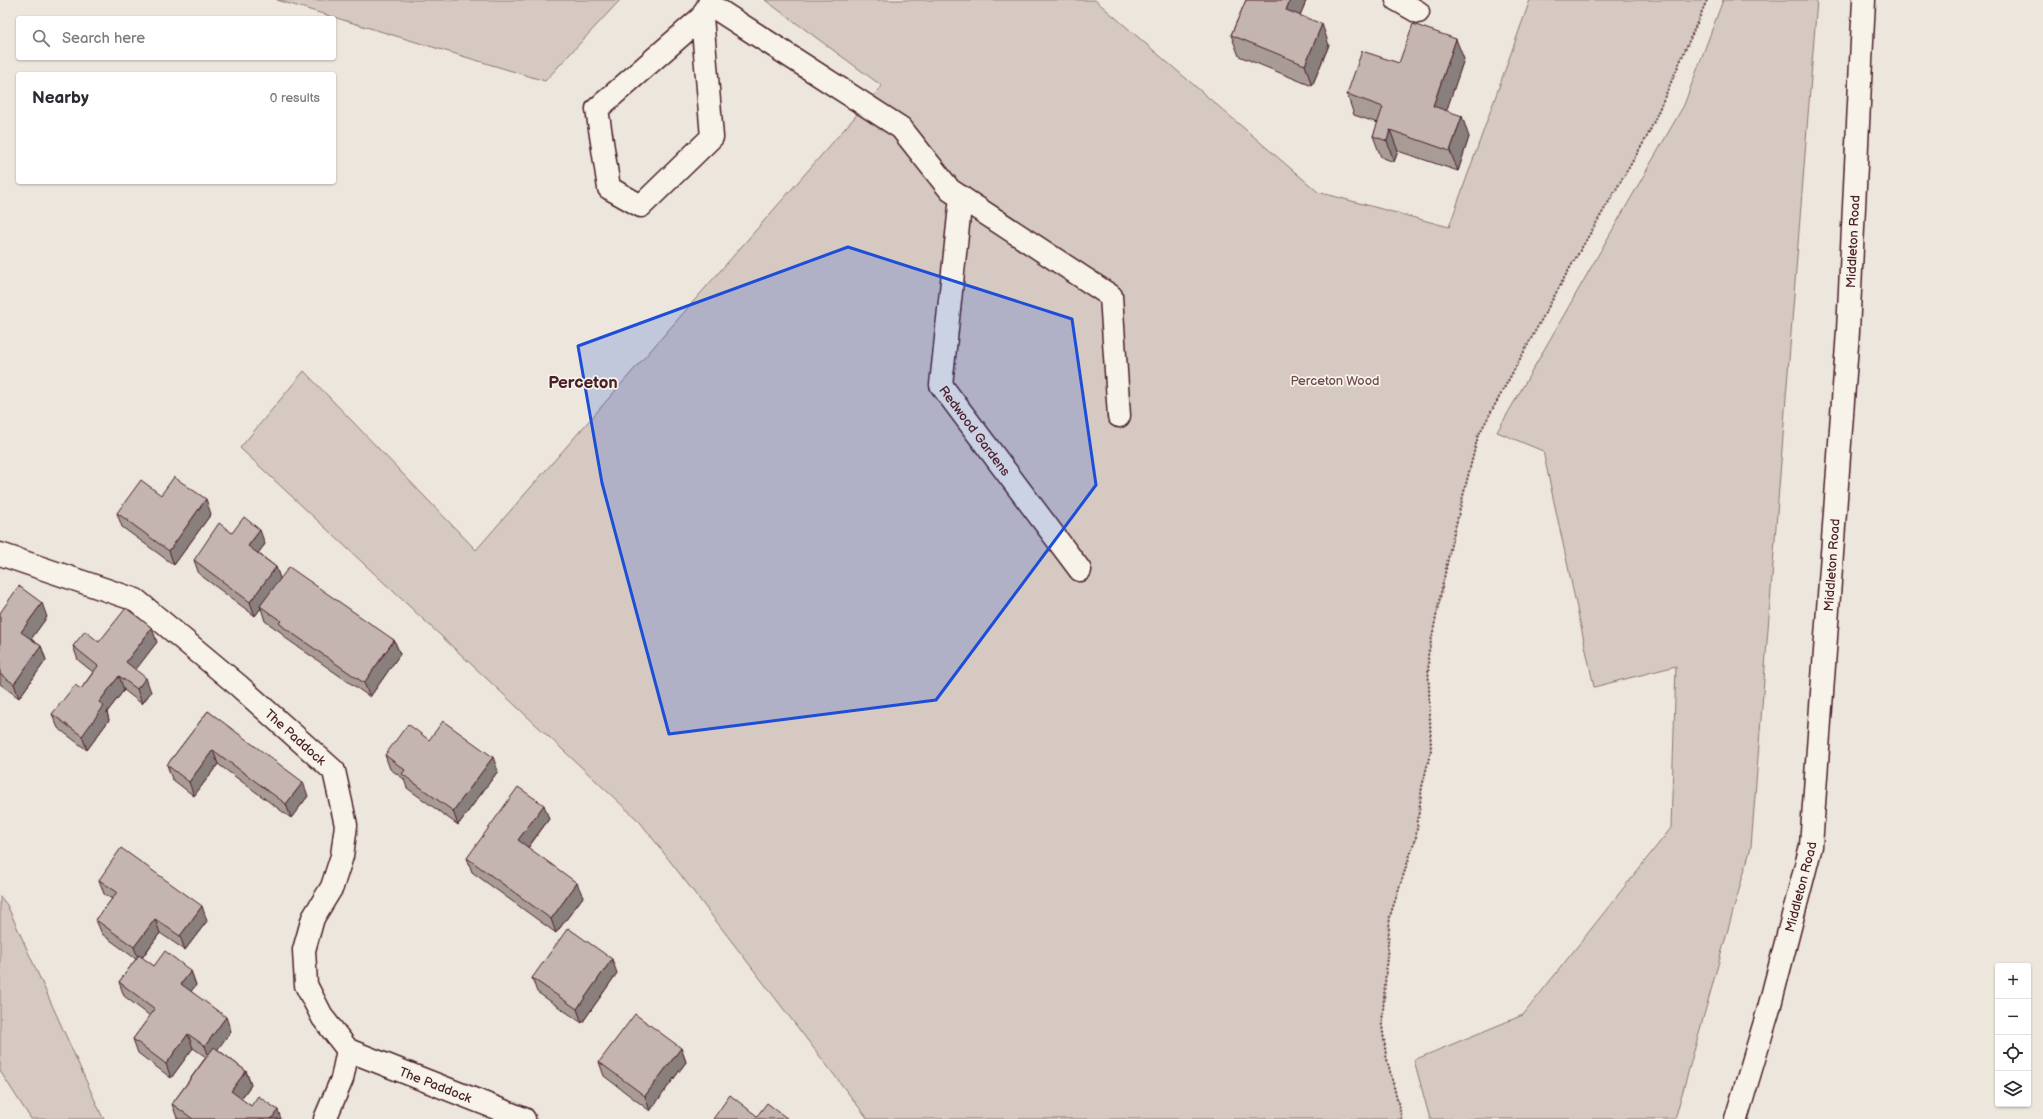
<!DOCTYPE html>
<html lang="en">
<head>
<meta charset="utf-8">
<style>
  :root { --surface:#fff; --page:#f2f2f3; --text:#2b2b33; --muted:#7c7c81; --line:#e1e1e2 }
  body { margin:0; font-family:"Balsamiq Sans",sans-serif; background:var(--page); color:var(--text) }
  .controls { position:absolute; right:12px; bottom:12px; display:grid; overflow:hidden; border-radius:4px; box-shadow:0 1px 3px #0004 }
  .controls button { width:36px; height:36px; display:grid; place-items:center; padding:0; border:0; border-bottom:1px solid var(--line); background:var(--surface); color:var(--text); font:20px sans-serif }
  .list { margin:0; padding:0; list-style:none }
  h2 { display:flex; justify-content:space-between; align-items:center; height:52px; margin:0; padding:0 16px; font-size:17px }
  h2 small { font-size:13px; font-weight:400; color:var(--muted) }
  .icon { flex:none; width:22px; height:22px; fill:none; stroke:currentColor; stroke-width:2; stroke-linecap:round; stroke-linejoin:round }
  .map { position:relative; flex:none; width:2043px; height:1119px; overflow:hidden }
  .search { position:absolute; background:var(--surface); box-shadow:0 1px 3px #0004; left:16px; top:16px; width:320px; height:44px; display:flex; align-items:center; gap:10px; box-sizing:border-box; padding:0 14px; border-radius:4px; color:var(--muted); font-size:15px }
  .panel { position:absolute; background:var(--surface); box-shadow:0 1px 3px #0004; left:16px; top:72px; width:320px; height:112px; border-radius:4px }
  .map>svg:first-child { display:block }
</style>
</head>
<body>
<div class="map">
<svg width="2043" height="1119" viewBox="0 0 2043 1119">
  <rect width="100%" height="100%" fill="#ece6dd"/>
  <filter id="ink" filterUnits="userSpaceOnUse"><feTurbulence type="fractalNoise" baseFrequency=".025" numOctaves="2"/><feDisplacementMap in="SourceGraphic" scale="8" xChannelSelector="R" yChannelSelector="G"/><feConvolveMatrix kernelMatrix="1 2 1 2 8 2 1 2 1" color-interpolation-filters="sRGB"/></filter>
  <g filter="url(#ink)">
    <!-- green -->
    <g fill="#d5c9c2" stroke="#907476">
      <polygon points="277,0 620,0 545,81"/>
      <polygon points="765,0 1095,0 1318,192 1449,227 1530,0 1707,0 1648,135 1567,273 1478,436 1450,550 1428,656 1431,750 1422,787 1416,837 1390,916 1382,1025 1386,1055 1402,1119 868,1119 640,822 240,448 304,371 476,550 882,86"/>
      <polygon points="1723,0 1817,0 1751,847 1675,1119 1430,1119 1414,1060 1523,1015 1671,828 1676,666 1594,687 1543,451 1497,432 1684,105"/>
      <polygon points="0,896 7,905 102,1116 105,1119 31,1119 0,1071"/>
    </g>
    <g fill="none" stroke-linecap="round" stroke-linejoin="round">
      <defs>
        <g id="minor">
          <polyline points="1397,0 1418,12"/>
          <polyline points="709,4 901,128 950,190 1111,296 1119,416"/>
          <polyline points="702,17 712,137 641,206 609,188 597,109 702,17 711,0"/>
          <path id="s1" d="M 961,197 L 941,385 L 1080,570"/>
          <path id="s2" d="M 0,554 L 136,600 L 239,686 L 334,771 L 346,825 L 342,856 L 332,887 L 313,918 L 304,950 L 306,985 L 323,1018 L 348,1050 L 524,1119"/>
          <polyline points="325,1119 342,1079 348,1050"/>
        </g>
        <g id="major">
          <path id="s3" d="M 1736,1119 L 1768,1012 L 1811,846 L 1848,331 L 1864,0"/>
        </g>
      </defs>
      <!-- minor casing -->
      <use href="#minor" stroke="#4a1f2b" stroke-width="25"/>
      <!-- major casing -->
      <use href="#major" stroke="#4a1f2b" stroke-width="25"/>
      <!-- path -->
      <polyline stroke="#4a1f2b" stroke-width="2.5" stroke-dasharray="1 3" stroke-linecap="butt" points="1402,1119 1386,1055 1382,1025 1390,916 1416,837 1422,787 1431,750 1428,656 1451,544 1478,436 1567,273 1648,135 1707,0"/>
      <!-- minor -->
      <use href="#minor" stroke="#f7f3e8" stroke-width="22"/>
      <!-- major -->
      <use href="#major" stroke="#f7f3e8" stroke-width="22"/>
    </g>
    <!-- wall -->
    <g fill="#a99c97" stroke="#4a1f2b">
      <polygon points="1246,0 1305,0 1306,1 1300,15 1329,45 1312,86 1239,56 1231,35"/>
      <polygon points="1464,59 1446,111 1469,137 1458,171 1398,151 1394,162 1381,157 1373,136 1378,123 1354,115 1347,94"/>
      <polygon points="117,513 211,514 174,565 122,527"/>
      <polygon points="232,533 265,544 258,553 276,567 280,579 394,640 400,654 370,697 284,637 282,633 265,621 261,608 255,616 199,574 194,560"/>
      <polygon points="0,613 47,617 31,639 41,646 46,660 19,698 0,684"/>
      <polygon points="99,642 157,642 135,670 151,692 142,704 124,690 107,712 109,720 87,750 58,728 52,714 81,689 93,672 78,660 73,646"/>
      <polygon points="208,711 308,796 291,818 218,764 194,796 172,779 167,765"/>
      <polygon points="429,740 498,771 458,825 407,788 404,779 390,769 385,755"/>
      <polygon points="549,819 528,848 583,897 556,933 472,872 467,858"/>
      <polygon points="99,880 207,921 185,950 160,933 142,958 154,966 191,971 196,985 191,991 231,1031 217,1049 246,1071 251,1085 241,1099 251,1106 281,1119 179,1119 177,1118 172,1104 206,1057 193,1048 171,1078 138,1053 133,1039 150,1016 124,996 119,982 136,959 102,934 96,920 112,899 104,894"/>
      <polygon points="617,973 582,1023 537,992 532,978"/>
      <polygon points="681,1048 686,1062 650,1111 604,1076 599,1062"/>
    </g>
    <!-- shaded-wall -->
    <g fill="#897f7b" stroke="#4a1f2b">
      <polygon points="1290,0 1305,0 1306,1 1294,30 1286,10"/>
      <polygon points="1322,24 1329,45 1312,86 1305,65"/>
      <polygon points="1456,39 1464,59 1441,127 1433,106"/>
      <polygon points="1462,116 1469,137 1458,171 1450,151"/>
      <polygon points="1390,130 1398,151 1394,162 1387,141"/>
      <polygon points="206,499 211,514 174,565 169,551"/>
      <polygon points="260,530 265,544 253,560 248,546"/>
      <polygon points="276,567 281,581 260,606 261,608 255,616 250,602"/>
      <polygon points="42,603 47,617 26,646 21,632"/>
      <polygon points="152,628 157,642 131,676 126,662"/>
      <polygon points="394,640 400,654 370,697 364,683"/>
      <polygon points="41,646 46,660 19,698 14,684"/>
      <polygon points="119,676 124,690 107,712 109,720 87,750 82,736 99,702"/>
      <polygon points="146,678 151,692 142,704 137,689"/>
      <polygon points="213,750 218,764 194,796 189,782"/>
      <polygon points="493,757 498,771 458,825 453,811"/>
      <polygon points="303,782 308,796 291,818 286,804"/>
      <polygon points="544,805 549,819 523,854 518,840"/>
      <polygon points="577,883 583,897 556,933 551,919"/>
      <polygon points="202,906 207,921 185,950 180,936"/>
      <polygon points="155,919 160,933 139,961 134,947"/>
      <polygon points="612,959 617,973 582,1023 577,1009"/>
      <polygon points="191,971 196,985 186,998 181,984"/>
      <polygon points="226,1017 231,1031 210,1060 205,1046"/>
      <polygon points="188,1034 193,1048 171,1078 166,1064"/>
      <polygon points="681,1048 686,1062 650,1111 645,1096"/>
      <polygon points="246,1071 251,1085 236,1105 231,1091"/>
      <polygon points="278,1110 281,1119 271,1119"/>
    </g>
    <!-- building -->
    <g fill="#c4b5b0" stroke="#4a1f2b">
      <polygon points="1246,0 1290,0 1286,10 1322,24 1305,65 1231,35"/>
      <polygon points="1413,24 1456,39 1433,106 1462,116 1450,151 1390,130 1387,141 1373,136 1383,107 1347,94 1362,51 1399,63"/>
      <polygon points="174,477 206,499 169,551 117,513 141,480 161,495"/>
      <polygon points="244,517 260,530 248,546 276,567 250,602 194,560 219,523 232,533"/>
      <polygon points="289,567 394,640 364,683 286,629 279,623 281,621 260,606"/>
      <polygon points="19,586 42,603 21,632 41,646 14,684 0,674 0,613"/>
      <polygon points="126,608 152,628 126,662 146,678 137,689 119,676 99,702 104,706 82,736 52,714 75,685 81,689 98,666 73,646 85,631 99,642"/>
      <polygon points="208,711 303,782 286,804 213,750 189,782 167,765"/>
      <polygon points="443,721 493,757 453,811 402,774 405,770 385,755 408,724 429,740"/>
      <polygon points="518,787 544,805 518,840 577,883 551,919 467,858"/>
      <polygon points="121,848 202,906 180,936 155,919 134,947 96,920 117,892 99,880"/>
      <polygon points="568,928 612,959 577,1009 532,978"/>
      <polygon points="165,951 191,971 181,984 226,1017 205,1046 188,1034 166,1064 133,1039 155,1009 119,982 139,955 154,966"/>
      <polygon points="635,1014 681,1048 645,1096 599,1062"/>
      <polygon points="214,1047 246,1071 231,1091 251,1106 258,1096 278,1110 271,1119 193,1119 172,1104"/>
      <polygon points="730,1095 757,1116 767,1103 788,1119 713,1119"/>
    </g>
  </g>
  <!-- marked area -->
  <path fill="#1d4ed8" fill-opacity="0.2" stroke="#1d4ed8" stroke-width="3" stroke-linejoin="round" d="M 848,247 L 1072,319 L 1096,485 L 936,700 L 669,734 L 602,483 L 578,346 Z"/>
  <g text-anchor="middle" stroke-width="3.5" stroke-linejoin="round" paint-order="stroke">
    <!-- street labels -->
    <g font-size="13" fill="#4a1f2b" stroke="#f7f3e8">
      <text dy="5" stroke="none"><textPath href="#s3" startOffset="889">Middleton Road</textPath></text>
      <text dy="5" stroke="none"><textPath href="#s1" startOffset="246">Redwood Gardens</textPath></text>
      <text dy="5" stroke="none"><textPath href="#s3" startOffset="565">Middleton Road</textPath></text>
      <text dy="5" stroke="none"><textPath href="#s2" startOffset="354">The Paddock</textPath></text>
      <text dy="5" stroke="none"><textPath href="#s3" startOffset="241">Middleton Road</textPath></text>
      <text dy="5" stroke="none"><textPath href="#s2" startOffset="801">The Paddock</textPath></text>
    </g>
    <!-- park labels -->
    <g font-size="13" fill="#6d4a51" stroke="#f7f3e8">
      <text x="1335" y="385">Perceton Wood</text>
    </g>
    <!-- district labels -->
    <g font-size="17" font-weight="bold" fill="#4a1f2b" stroke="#f7f3e8">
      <text x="583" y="388">Perceton</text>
    </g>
  </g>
</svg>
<div class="controls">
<button>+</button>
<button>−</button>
<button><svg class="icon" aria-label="locate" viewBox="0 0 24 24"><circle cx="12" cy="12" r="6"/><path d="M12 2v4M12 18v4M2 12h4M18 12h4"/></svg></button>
<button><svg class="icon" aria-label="layers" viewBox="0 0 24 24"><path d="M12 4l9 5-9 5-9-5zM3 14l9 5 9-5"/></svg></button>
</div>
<div class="search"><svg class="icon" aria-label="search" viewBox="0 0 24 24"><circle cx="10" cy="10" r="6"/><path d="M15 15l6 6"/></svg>Search here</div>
<section class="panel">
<h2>Nearby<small>0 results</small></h2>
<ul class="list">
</ul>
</section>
</div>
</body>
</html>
